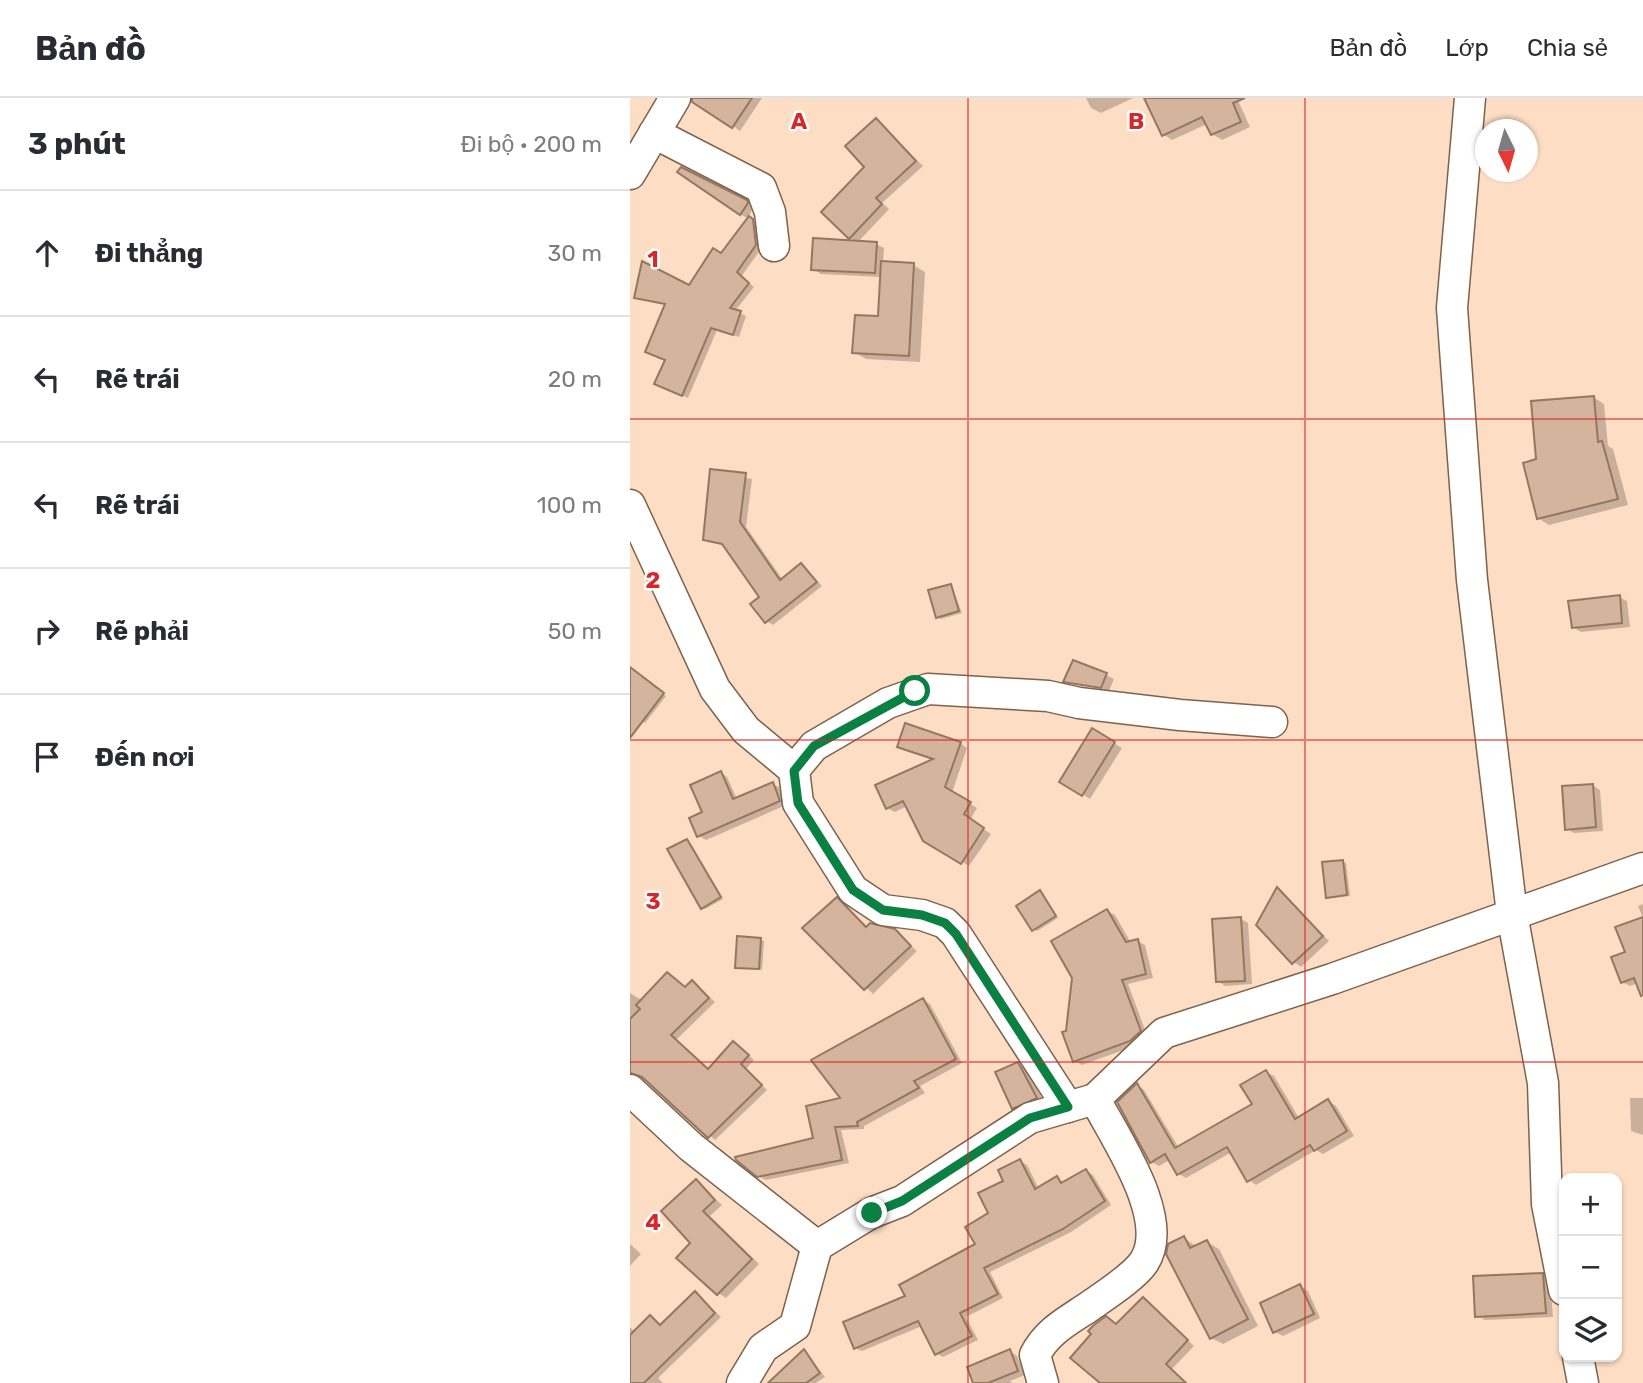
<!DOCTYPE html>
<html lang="vi">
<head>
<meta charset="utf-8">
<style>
  :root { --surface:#fff; --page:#f2f2f3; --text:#2b2b33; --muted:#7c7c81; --line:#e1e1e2 }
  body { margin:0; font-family:Rubik,sans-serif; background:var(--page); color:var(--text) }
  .controls { position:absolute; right:21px; bottom:21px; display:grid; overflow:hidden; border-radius:14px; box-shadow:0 2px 5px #0004 }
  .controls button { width:63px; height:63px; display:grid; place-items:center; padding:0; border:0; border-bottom:2px solid var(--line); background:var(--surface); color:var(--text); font:35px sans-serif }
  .compass { position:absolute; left:845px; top:21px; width:63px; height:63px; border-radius:50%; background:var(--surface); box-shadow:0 2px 5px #0004; rotate:175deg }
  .stop { position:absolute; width:21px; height:21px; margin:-16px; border:5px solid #0b8043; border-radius:50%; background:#fff }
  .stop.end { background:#0b8043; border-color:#fff; box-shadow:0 2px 7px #0008 }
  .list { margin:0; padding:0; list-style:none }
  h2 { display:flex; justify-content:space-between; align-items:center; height:91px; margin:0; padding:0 28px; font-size:30px }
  h2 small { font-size:23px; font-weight:400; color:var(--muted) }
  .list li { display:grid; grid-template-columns:46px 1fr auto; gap:21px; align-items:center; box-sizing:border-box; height:126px; padding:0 28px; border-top:2px solid var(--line) }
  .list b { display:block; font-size:26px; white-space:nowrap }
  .list em { font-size:23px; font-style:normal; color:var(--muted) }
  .icon { flex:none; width:38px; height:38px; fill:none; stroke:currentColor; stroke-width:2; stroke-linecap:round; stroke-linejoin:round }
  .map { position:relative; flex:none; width:1013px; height:1285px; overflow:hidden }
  header { display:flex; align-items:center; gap:42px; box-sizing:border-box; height:98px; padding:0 35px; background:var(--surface); border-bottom:2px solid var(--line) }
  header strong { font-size:33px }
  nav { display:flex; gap:38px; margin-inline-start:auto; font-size:24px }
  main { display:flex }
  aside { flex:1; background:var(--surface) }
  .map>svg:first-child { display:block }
</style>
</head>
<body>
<header>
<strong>Bản đồ</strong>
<nav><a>Bản đồ</a><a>Lớp</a><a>Chia sẻ</a></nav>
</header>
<main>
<aside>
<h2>3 phút<small>Đi bộ · 200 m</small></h2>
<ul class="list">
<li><svg class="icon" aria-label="ahead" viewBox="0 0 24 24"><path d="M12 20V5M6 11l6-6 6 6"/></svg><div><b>Đi thẳng</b></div><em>30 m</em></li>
<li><svg class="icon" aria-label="left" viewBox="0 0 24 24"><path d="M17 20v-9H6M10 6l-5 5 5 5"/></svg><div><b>Rẽ trái</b></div><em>20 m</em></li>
<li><svg class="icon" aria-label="left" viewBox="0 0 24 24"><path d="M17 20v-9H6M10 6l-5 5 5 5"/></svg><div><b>Rẽ trái</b></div><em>100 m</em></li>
<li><svg class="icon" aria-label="right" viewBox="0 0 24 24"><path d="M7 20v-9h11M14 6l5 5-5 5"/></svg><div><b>Rẽ phải</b></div><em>50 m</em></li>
<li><svg class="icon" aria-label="arrive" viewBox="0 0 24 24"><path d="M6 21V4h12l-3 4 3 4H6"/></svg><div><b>Đến nơi</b></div></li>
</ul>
</aside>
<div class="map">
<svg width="1013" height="1285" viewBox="0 0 1013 1285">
  <rect width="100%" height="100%" fill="#fdddc3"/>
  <!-- shadow -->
  <g fill="#0003">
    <polygon points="80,0 132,0 110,33 103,28"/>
    <polygon points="456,0 503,0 471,15 461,10"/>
    <polygon points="516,0 607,0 620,29 592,42 582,36 577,26 542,42 533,36"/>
    <polygon points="246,22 293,68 252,105 259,111 228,144 220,140"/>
    <polygon points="116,104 124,108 118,120 128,126 131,151 111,179 124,189 105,213 116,218 109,239 87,232 58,300 32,289 37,262 37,207 6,199 59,189 91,157 119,121 110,116"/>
    <polygon points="246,146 254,150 253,165 283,167 295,174 290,264 236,261 224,254 250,220 252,179 191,176 183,171"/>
    <polygon points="963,299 974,306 978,348 983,351 998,407 919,427 908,420 908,362"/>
    <polygon points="81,373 122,381 116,429 153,482 171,467 192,488 143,527 136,523 131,500 95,448 75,441"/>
    <polygon points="321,487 332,515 311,521 308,519"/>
    <polygon points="989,499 997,503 1000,529 951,534 943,529"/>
    <polygon points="0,570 36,598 15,625 0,615"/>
    <polygon points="476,577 484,581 479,593 436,583"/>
    <polygon points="463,633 492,650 460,701 432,683"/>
    <polygon points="330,645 337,650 322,695 347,710 340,722 361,736 339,768 294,741 277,708 265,714 257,710 305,662 269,648"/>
    <polygon points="91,675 97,679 107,701 142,686 149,689 156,707 76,742 69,738"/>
    <polygon points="962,687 970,692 973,733 944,735 937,731"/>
    <polygon points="57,743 93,801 75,811 72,809"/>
    <polygon points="712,764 716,765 720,798 701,800 698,798"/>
    <polygon points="648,792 699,843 671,869 664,864"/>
    <polygon points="410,794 428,820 407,833 403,831"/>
    <polygon points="207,801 238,829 264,833 287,853 243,896 175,830"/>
    <polygon points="1013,806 1013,820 1008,808"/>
    <polygon points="477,813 485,817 501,845 507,843 515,847 523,880 498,886 517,937 499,950 452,967 444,963 438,934"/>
    <polygon points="1013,820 1013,883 1000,888 992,884 997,855"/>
    <polygon points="611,821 618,825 622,886 595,888 588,883"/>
    <polygon points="130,842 134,843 132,872 107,869"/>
    <polygon points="38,876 56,890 62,884 68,888 85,904 46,942 80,972 109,949 124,962 116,971 137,992 85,1042 16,981 0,975 0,895 13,903"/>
    <polygon points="293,902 300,906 332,965 290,988 295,995 234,1028 234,1031 211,1032 219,1065 136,1082 128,1078 185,1041 213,1002"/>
    <polygon points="388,966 396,970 414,1004 391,1014 383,1010"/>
    <polygon points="636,974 644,978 669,1020 698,1003 706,1008 724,1038 693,1056 686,1052 626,1087 619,1082 602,1054 556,1080 549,1076 540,1062 529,1068 521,1064 507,987 514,992 549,1050 624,1007"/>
    <polygon points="1000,1000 1013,1000 1013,1037 1001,1033"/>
    <polygon points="390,1063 397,1067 409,1091 427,1080 433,1084 456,1073 463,1077 481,1107 441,1134 360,1174 373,1200 336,1219 348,1242 313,1259 306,1255 292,1228 232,1253 225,1250 277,1198 347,1147 376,1084"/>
    <polygon points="66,1083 92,1107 80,1118 129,1166 96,1200 88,1195 62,1145"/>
    <polygon points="554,1140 567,1149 577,1144 589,1151 628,1228 593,1246 581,1240"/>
    <polygon points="0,1146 11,1156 0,1168"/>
    <polygon points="912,1177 920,1181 923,1219 855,1222 847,1217"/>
    <polygon points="670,1188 678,1193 690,1220 653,1238 645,1234"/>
    <polygon points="65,1195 91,1219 28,1280 33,1285 0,1285 0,1229 5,1234 20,1220 32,1228"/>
    <polygon points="513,1201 564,1248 542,1271 557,1285 472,1285 476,1220 487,1227"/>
    <polygon points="174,1253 195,1279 186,1285 142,1285"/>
    <polygon points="380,1253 387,1258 395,1277 380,1283 382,1285 345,1285"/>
  </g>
  <!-- building -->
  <g fill="#d4b49c" stroke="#957761" stroke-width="2">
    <polygon points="62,0 122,0 102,30 62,4"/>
    <polygon points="514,0 615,0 603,5 611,24 581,37 572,19 532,38"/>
    <polygon points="246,20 286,63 246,100 252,106 219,141 191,114 234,69 215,48"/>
    <polygon points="51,69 117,102 118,105 110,117 47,74"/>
    <polygon points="119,118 123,121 126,147 107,174 119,185 100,210 111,213 103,237 81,230 52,298 24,286 35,262 15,254 35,206 4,200 12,163 59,187 83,150 91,155"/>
    <polygon points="183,140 247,144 245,175 181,172"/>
    <polygon points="251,163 284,165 279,258 222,255 225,217 248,218"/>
    <polygon points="964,298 968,344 972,343 988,401 907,421 893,365 906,361 901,303"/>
    <polygon points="80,371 116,375 110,424 150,482 171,465 187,484 135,525 120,506 129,499 92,446 73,442"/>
    <polygon points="321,486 329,513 306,520 298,492"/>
    <polygon points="990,497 992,525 942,530 938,503"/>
    <polygon points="443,562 477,575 471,590 433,584"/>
    <polygon points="0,569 34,595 0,640"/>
    <polygon points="275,625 331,644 315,689 341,704 334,716 354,730 331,766 293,743 273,703 256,711 245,687 303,661 267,649"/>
    <polygon points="462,630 485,644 452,698 429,684"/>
    <polygon points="91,673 103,701 143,684 150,703 67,739 59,720 72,714 60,687"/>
    <polygon points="963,686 966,729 935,732 932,688"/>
    <polygon points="57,741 91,799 71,811 37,751"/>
    <polygon points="713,762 717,797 696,800 692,764"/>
    <polygon points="647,789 693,838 662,866 626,827"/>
    <polygon points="410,792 426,818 402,833 386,808"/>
    <polygon points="207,799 236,829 240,825 265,831 281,848 234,892 172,830"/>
    <polygon points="477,811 496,844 508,841 516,876 492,882 511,933 500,943 443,964 432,934 436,933 442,880 421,843"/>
    <polygon points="611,819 615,883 586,884 582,821"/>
    <polygon points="1013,819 1013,897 1011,898 1004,880 991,885 981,859 995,854 985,829"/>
    <polygon points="107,838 131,840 129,871 105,870"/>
    <polygon points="37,874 55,889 62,882 79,900 41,937 78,971 103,943 119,957 111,966 132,987 78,1040 12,979 0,975 0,921 10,911 6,907"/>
    <polygon points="293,900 326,961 284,983 289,990 227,1024 228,1028 205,1029 212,1062 127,1079 106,1062 105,1059 183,1040 176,1008 210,1000 181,962"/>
    <polygon points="388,964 407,1000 382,1011 365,974"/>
    <polygon points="636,972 665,1021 698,1001 717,1033 684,1053 680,1047 617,1084 597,1049 547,1077 535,1056 520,1065 487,1004 507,985 545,1050 622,1006 610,987"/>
    <polygon points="390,1061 405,1091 427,1078 431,1085 456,1071 475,1103 433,1131 354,1170 368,1196 330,1215 342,1238 305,1257 288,1223 224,1251 213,1224 275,1198 269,1187 345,1146 335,1129 358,1115 348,1095 373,1083 368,1072"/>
    <polygon points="66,1081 85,1102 73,1113 122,1161 87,1197 46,1160 60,1145 31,1113"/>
    <polygon points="554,1138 560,1150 577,1142 618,1221 580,1241 536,1156 538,1146"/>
    <polygon points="913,1175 916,1215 845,1219 843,1178"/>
    <polygon points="670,1186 684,1216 643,1235 630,1205"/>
    <polygon points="65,1193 85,1215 14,1285 0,1285 0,1237 20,1217 30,1227"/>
    <polygon points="513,1199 558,1242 536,1266 556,1285 470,1285 440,1260 461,1236 458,1233 464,1227 476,1218 486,1226"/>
    <polygon points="174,1251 190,1275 176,1285 138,1285"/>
    <polygon points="380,1251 388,1273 358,1285 343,1285 337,1269"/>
  </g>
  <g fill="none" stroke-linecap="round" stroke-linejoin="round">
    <defs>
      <g id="minor">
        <polyline points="840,0 822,210 842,482 882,816 913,985 917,1106 934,1192"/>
        <polyline points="24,35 131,90 140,114 144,148"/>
        <polyline points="0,76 45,0"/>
        <polyline points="0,407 85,591 116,632 164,672"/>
        <polyline points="0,992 61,1049 187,1148"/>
        <polyline points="438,1009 326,836 315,825 292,817 253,812 223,792 168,705 164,672 184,648 258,605 298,591 418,598 449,605 550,617 642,624"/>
        <polyline points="948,1259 953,1285"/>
        <polyline points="112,1285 133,1250 165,1228 187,1148 241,1115 272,1103 400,1020 465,1001 534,935 702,881 1013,770"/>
        <path d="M 413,1285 L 405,1257 C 417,1233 438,1223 460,1208 C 474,1198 504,1179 514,1164 C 542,1121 485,1040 465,1001"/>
      </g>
    </defs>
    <!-- minor casing -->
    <use href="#minor" stroke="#7e624c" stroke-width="33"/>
    <!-- minor -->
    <use href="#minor" stroke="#fff" stroke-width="30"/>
  </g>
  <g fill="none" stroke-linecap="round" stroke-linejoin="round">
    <!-- route -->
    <polyline stroke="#0b8043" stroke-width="9" points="242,1115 272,1103 400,1020 438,1009 326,836 315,825 292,817 253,812 223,792 168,705 164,673 184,648 285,593"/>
  </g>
  <!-- grid -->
  <path fill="none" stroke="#d62828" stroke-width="2" stroke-opacity="0.55" d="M 338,0 L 338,1285M 675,0 L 675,1285M 0,321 L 1013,321M 0,642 L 1013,642M 0,964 L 1013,964"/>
  <g font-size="23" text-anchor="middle" font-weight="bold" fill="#d62828" stroke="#fff" stroke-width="5" stroke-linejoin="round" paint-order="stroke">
    <text x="169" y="31">A</text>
    <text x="506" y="31">B</text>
    <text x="23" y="169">1</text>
    <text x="23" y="490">2</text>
    <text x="23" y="811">3</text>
    <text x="23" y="1132">4</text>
  </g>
</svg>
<div class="controls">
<button>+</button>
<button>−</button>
<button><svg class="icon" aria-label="layers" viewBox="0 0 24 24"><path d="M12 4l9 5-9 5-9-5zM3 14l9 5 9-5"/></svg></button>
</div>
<svg class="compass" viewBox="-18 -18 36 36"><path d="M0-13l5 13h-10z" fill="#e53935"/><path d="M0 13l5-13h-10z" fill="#7c7c81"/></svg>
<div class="stop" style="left:285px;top:593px"></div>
<div class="stop end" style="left:242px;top:1115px"></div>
</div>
</main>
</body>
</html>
